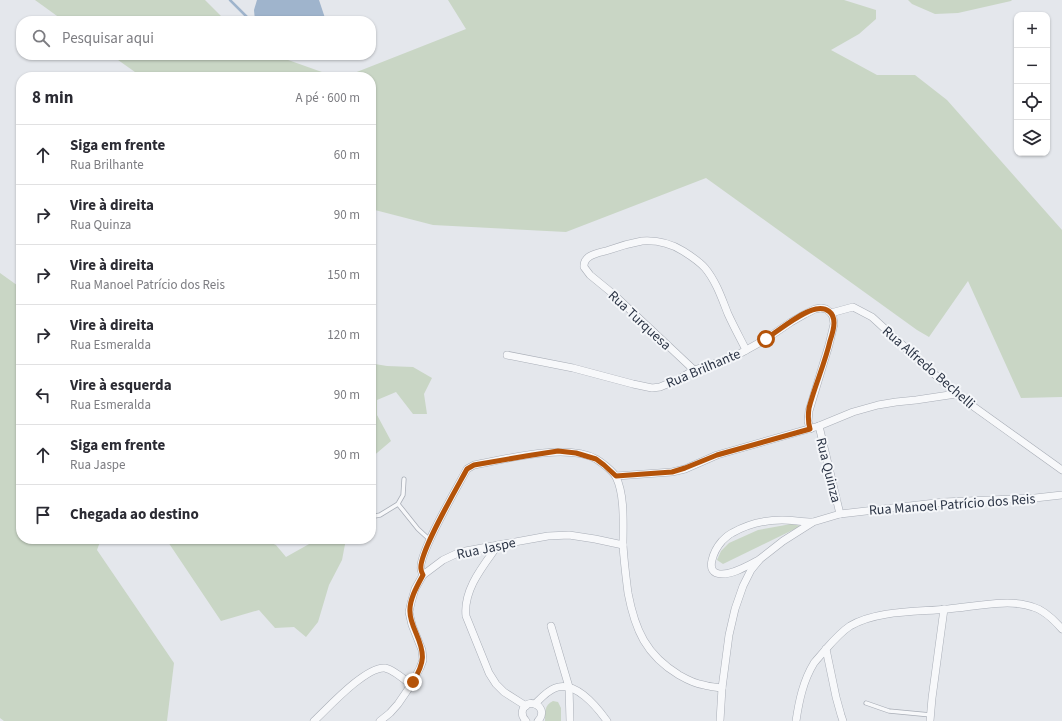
<!DOCTYPE html>
<html lang="pt">
<head>
<meta charset="utf-8">
<style>
  :root { --surface:#fff; --page:#f7f7f7; --text:#2b2b33; --muted:#7c7c81; --line:#e1e1e2 }
  body { margin:0; font-family:"Source Sans 3",sans-serif; background:var(--page); color:var(--text) }
  .controls { position:absolute; right:12px; top:12px; display:grid; overflow:hidden; border-radius:8px; box-shadow:0 1px 3px #0004 }
  .controls button { width:36px; height:36px; display:grid; place-items:center; padding:0; border:0; border-bottom:1px solid var(--line); background:var(--surface); color:var(--text); font:20px sans-serif }
  .stop { position:absolute; width:12px; height:12px; margin:-9px; border:3px solid #b45309; border-radius:50%; background:#fff }
  .stop.end { background:#b45309; border-color:#fff; box-shadow:0 1px 4px #0008 }
  .list { margin:0; padding:0; list-style:none }
  h2 { display:flex; justify-content:space-between; align-items:center; height:52px; margin:0; padding:0 16px; font-size:17px }
  h2 small { font-size:13px; font-weight:400; color:var(--muted) }
  .list li { display:grid; grid-template-columns:26px 1fr auto; gap:12px; align-items:center; box-sizing:border-box; height:60px; padding:0 16px; border-top:1px solid var(--line) }
  .list b { display:block; font-size:15px; white-space:nowrap }
  .list p { margin:0; font-size:13px; white-space:nowrap; color:var(--muted) }
  .list em { font-size:13px; font-style:normal; color:var(--muted) }
  .icon { flex:none; width:22px; height:22px; fill:none; stroke:currentColor; stroke-width:2; stroke-linecap:round; stroke-linejoin:round }
  .map { position:relative; flex:none; width:1062px; height:721px; overflow:hidden }
  .search { position:absolute; background:var(--surface); box-shadow:0 1px 3px #0004; left:16px; top:16px; width:360px; height:44px; display:flex; align-items:center; gap:10px; box-sizing:border-box; padding:0 14px; border-radius:16px; color:var(--muted); font-size:15px }
  .panel { position:absolute; background:var(--surface); box-shadow:0 1px 3px #0004; left:16px; top:72px; width:360px; height:472px; border-radius:16px }
  .map>svg:first-child { display:block }
</style>
</head>
<body>
<div class="map">
<svg width="1062" height="721" viewBox="0 0 1062 721">
  <rect width="100%" height="100%" fill="#e4e7ec"/>
  <!-- green -->
  <g fill="#c9d6c5">
    <polygon points="35,0 205,0 226,21 64,21"/>
    <polygon points="448,0 844,0 876,10 876,19 859,34 831,50 877,75 915,75 947,100 1062,230 1062,397 1021,398 968,281 929,337 917,330 706,178 566,232 433,225 371,209 371,77 344,77 466,29"/>
    <polygon points="908,0 1012,0 1011,1 958,13 935,14 912,4"/>
    <polygon points="111,55 274,55 336,77 142,77"/>
    <polygon points="0,273 21,288 21,539 101,539 97,550 174,663 167,721 4,721 0,718"/>
    <polygon points="375,364 387,366 413,367 432,378 424,394 427,414 413,414 396,392 377,400 377,415 391,441 371,458 371,369"/>
    <polygon points="791,524 801,526 723,564 717,560 721,551 729,543 758,530"/>
    <polygon points="166,539 261,539 276,545 286,557 318,539 346,539 342,560 329,585 318,622 306,637 294,627 275,628 259,610 221,621"/>
    <path d="M 553,701 L 558,702 L 561,708 L 561,721 L 545,721 C 545,713 544,705 553,701 Z"/>
  </g>
  <!-- water -->
  <polygon fill="#9fb4cc" points="257,0 319,0 326,21 255,21 254,10"/>
  <g fill="none" stroke-linecap="round" stroke-linejoin="round">
    <!-- stream -->
    <polyline stroke="#9fb4cc" stroke-width="2.5" points="230,0 251,21"/>
    <defs>
      <g id="lane">
        <polyline points="404,479 403,495 399,502 398,504 418,529 430,540"/>
        <polyline points="371,512 375,516 380,515 398,504"/>
        <polyline points="866,703 889,711 931,715"/>
      </g>
      <g id="street">
        <polyline points="831,313 853,307 872,317 956,394 1062,470"/>
        <polyline points="507,355 573,368 633,384 652,388 660,387 679,379 694,370 732,358 766,339 791,322 805,314 815,309 821,308 826,309 831,313 833,317 834,324 829,345 809,411 808,421 810,429"/>
        <path d="M 694,370 L 612,293 L 590,275 L 584,267 C 583,254 600,253 609,250 C 620,246 631,243 642,241 C 657,240 670,243 683,251 C 691,256 699,261 705,268 C 716,281 722,299 728,314 C 734,327 740,338 746,350"/>
        <polyline points="819,426 840,514"/>
        <polyline points="616,476 672,472 685,469 717,455 819,426 853,412 878,405 896,402 916,400 956,394"/>
        <path d="M 498,545 C 484,565 463,589 466,616 L 489,673 L 496,684 L 504,692 L 526,706"/>
        <path d="M 759,560 C 748,565 735,574 722,574 C 702,574 715,549 722,541 C 725,538 728,535 732,533 C 746,525 765,520 782,520 C 792,520 802,522 812,522"/>
        <path d="M 423,575 C 422,573 421,571 421,569 C 418,554 458,486 467,469 L 474,465 C 506,459 566,443 596,459 C 601,462 613,471 616,477 C 625,495 623,525 623,545 C 624,562 626,577 628,593 C 635,630 646,655 679,675 C 686,679 695,684 704,685 C 710,687 716,687 722,688"/>
        <polyline points="551,626 569,687 570,721"/>
        <polyline points="826,649 836,697 841,715 843,721"/>
        <path d="M 535,704 C 541,698 547,691 555,688 C 575,680 597,707 607,721"/>
        <path d="M 314,721 C 328,708 366,666 385,668 C 394,670 404,679 411,685"/>
        <polyline points="380,721 390,713 398,704 411,685 420,668 423,660 422,650 412,625 409,612 411,603 415,589 423,575 443,560 460,552 548,536 569,535 595,539 623,545"/>
        <path d="M 526,721 C 523,718 521,714 523,709 C 529,696 550,708 538,721"/>
        <polyline points="720,721 722,688 729,635 735,609 743,586 751,570 760,559 783,541 813,522 840,514 944,502 1035,498 1062,495"/>
        <path d="M 796,721 C 799,701 803,681 814,663 C 818,658 822,654 826,649 C 833,641 841,632 850,626 C 877,610 918,612 948,609 C 973,607 1010,598 1033,607 C 1044,610 1055,621 1062,629"/>
        <polyline points="930,721 932,698 944,609"/>
      </g>
    </defs>
    <!-- lane casing -->
    <use href="#lane" stroke="#a9aeb7" stroke-width="5"/>
    <!-- street casing -->
    <use href="#street" stroke="#a9aeb7" stroke-width="8"/>
    <!-- lane -->
    <use href="#lane" stroke="#f7f8fa" stroke-width="3.5"/>
    <!-- street -->
    <use href="#street" stroke="#f7f8fa" stroke-width="7"/>
  </g>
  <g fill="none" stroke-linecap="round" stroke-linejoin="round">
    <!-- route -->
    <path stroke="#b45309" stroke-width="5" d="M 413,682 C 425,662 425,654 416,633 C 413,626 410,619 410,612 C 409,600 417,586 423,575 C 422,573 421,571 421,569 C 418,554 458,486 467,469 L 474,465 L 526,456 L 558,451 L 576,453 L 596,459 L 604,465 L 616,476 L 672,472 L 685,468 L 717,455 L 810,429 C 808,422 808,415 809,408 C 815,385 825,363 830,341 C 832,335 834,328 834,323 C 834,312 826,307 816,309 C 801,312 779,330 766,339"/>
  </g>
  <g text-anchor="middle" stroke-width="4" stroke-linejoin="round" paint-order="stroke">
    <!-- street labels -->
    <g font-size="14" fill="#2b3445" stroke="#f4f6f9">
      <text transform="translate(640 320) rotate(43)" y="5">Rua Turquesa</text>
      <text transform="translate(929 367) rotate(41)" y="5">Rua Alfredo Bechelli</text>
      <text transform="translate(703 368) rotate(-23)" y="5">Rua Brilhante</text>
      <text transform="translate(829 470) rotate(76)" y="5">Rua Quinza</text>
      <text transform="translate(952 504) rotate(-4)" y="5">Rua Manoel Patrício dos Reis</text>
      <text transform="translate(486 548) rotate(-12)" y="5">Rua Jaspe</text>
    </g>
  </g>
</svg>
<div class="controls">
<button>+</button>
<button>−</button>
<button><svg class="icon" aria-label="locate" viewBox="0 0 24 24"><circle cx="12" cy="12" r="6"/><path d="M12 2v4M12 18v4M2 12h4M18 12h4"/></svg></button>
<button><svg class="icon" aria-label="layers" viewBox="0 0 24 24"><path d="M12 4l9 5-9 5-9-5zM3 14l9 5 9-5"/></svg></button>
</div>
<div class="stop" style="left:766px;top:339px"></div>
<div class="stop end" style="left:413px;top:682px"></div>
<div class="search"><svg class="icon" aria-label="search" viewBox="0 0 24 24"><circle cx="10" cy="10" r="6"/><path d="M15 15l6 6"/></svg>Pesquisar aqui</div>
<section class="panel">
<h2>8 min<small>A pé · 600 m</small></h2>
<ul class="list">
<li><svg class="icon" aria-label="ahead" viewBox="0 0 24 24"><path d="M12 20V5M6 11l6-6 6 6"/></svg><div><b>Siga em frente</b><p>Rua Brilhante</p></div><em>60 m</em></li>
<li><svg class="icon" aria-label="right" viewBox="0 0 24 24"><path d="M7 20v-9h11M14 6l5 5-5 5"/></svg><div><b>Vire à direita</b><p>Rua Quinza</p></div><em>90 m</em></li>
<li><svg class="icon" aria-label="right" viewBox="0 0 24 24"><path d="M7 20v-9h11M14 6l5 5-5 5"/></svg><div><b>Vire à direita</b><p>Rua Manoel Patrício dos Reis</p></div><em>150 m</em></li>
<li><svg class="icon" aria-label="right" viewBox="0 0 24 24"><path d="M7 20v-9h11M14 6l5 5-5 5"/></svg><div><b>Vire à direita</b><p>Rua Esmeralda</p></div><em>120 m</em></li>
<li><svg class="icon" aria-label="left" viewBox="0 0 24 24"><path d="M17 20v-9H6M10 6l-5 5 5 5"/></svg><div><b>Vire à esquerda</b><p>Rua Esmeralda</p></div><em>90 m</em></li>
<li><svg class="icon" aria-label="ahead" viewBox="0 0 24 24"><path d="M12 20V5M6 11l6-6 6 6"/></svg><div><b>Siga em frente</b><p>Rua Jaspe</p></div><em>90 m</em></li>
<li><svg class="icon" aria-label="arrive" viewBox="0 0 24 24"><path d="M6 21V4h12l-3 4 3 4H6"/></svg><div><b>Chegada ao destino</b></div></li>
</ul>
</section>
</div>
</body>
</html>
